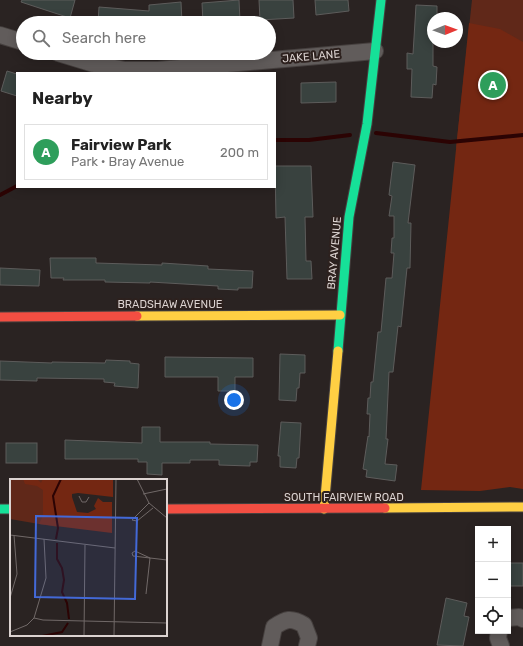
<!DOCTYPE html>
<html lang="en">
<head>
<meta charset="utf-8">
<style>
  :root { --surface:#fff; --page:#f6f6f6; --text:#222; --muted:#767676; --line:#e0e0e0; --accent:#b45309 }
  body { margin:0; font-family:Rubik,sans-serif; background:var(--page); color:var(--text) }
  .controls { position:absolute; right:12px; bottom:12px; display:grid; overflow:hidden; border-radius:0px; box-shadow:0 2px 10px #0003 }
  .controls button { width:36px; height:36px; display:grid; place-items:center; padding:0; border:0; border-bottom:1px solid var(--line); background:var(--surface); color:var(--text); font:20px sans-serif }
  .compass { position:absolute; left:427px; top:12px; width:36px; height:36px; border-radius:50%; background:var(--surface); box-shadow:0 2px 10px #0003; rotate:89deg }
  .you { position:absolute; left:234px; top:400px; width:14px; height:14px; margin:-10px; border:3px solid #fff; border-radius:50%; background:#1a73e8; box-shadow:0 0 0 6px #1a73e833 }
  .badge { display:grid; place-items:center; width:26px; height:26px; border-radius:50%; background:var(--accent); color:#fff; font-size:13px; font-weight:700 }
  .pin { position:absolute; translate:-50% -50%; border:2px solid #fff; box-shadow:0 1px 4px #0006 }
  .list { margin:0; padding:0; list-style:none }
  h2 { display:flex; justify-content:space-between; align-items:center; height:52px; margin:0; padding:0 16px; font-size:17px }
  h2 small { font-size:13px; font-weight:400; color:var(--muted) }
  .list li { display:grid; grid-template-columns:26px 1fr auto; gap:12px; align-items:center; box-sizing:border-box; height:56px; margin:0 8px 8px; padding:0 8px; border:1px solid var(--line); border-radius:0px }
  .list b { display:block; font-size:15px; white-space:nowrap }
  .list p { margin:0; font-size:13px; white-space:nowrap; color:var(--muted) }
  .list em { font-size:13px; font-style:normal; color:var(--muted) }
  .icon { flex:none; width:22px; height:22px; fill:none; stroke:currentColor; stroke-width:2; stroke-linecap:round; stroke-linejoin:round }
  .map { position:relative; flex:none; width:523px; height:646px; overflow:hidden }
  .search { position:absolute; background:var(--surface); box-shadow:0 2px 10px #0003; left:16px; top:16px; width:260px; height:44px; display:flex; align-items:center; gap:10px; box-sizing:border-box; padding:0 14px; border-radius:22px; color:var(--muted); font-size:15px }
  .panel { position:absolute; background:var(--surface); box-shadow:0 2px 10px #0003; left:16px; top:72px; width:260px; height:116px; border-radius:0px }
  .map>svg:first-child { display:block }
</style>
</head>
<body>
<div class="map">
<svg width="523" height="646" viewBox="0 0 523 646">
  <rect width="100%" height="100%" fill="#2a2322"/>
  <!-- green -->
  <polygon fill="#602819" points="472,0 523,0 523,150 456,148"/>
  <!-- forest -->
  <polygon fill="#742712" points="469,23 500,29 523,42 523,489 510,487 480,491 421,490"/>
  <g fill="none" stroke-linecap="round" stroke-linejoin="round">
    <!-- stream -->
    <g stroke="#2b0303" stroke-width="4">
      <polyline points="376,133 450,142 523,135"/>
      <polyline points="275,140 309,140 350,135"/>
      <polyline points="0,195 17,186"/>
    </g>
  </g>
  <!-- building -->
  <g fill="#39423f" stroke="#5d5c5b">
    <polygon points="22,0 75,0 70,18 21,2"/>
    <polygon points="239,0 240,21 228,22 228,23 203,23 202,3"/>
    <polygon points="259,0 293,0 294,18 260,20"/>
    <polygon points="315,0 348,0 349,11 316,15"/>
    <polygon points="181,2 182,23 98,23 99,7 149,11 149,5"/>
    <polygon points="416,5 437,6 437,18 433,18 433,66 437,67 436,85 433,84 432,98 411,97 412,69 407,69 407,53 413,54"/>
    <polygon points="7,71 17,74 17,96 1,91"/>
    <polygon points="336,82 336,102 301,103 301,83"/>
    <polygon points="393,162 415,165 408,223 411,223 410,268 407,268 401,327 398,326 393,372 389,372 386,439 388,439 385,464 397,465 395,481 366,477 367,470 363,469 368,436 369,437 370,414 367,414 368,398 370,398 371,382 373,382 378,332 381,332 386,278 392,278 394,253 391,253 392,238 394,238 394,216 389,216 392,196 389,195"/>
    <polygon points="275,166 311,166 313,217 305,217 306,261 311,261 312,279 287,279 285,217 276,218"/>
    <polygon points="50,258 96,258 96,263 162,265 162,263 208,266 208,269 253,271 252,288 238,288 238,290 218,289 218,286 150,282 150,283 105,282 105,280 63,280 64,278 51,278"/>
    <polygon points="0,268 40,270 39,286 0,285"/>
    <polygon points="280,354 305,355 305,373 300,373 299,388 297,388 296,401 279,400"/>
    <polygon points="165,357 253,358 253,377 235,377 235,391 218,391 218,377 165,377"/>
    <polygon points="106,360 130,361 130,363 139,364 138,388 114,386 115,383 104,382 104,379 37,378 37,381 0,380 0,361 52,363 52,362 105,363"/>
    <polygon points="281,422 301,423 299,458 297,458 296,468 280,467 280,456 278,456"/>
    <polygon points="142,427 160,427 160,442 210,442 210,444 258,445 257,462 250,462 250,466 219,465 219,460 190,460 190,463 162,463 162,475 147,474 147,462 138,462 138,459 65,459 65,440 142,443"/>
    <rect x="6" y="443" width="31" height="20"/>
    <rect x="508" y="563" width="15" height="23"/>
    <polygon points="446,598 467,603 464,616 469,617 463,646 437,645"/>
  </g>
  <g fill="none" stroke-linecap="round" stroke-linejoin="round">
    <defs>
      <g id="street">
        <polyline points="0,35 23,42"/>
        <polyline points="58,53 94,64 125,70 158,70 375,51"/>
        <polyline points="508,618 519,617 523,619"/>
        <polyline points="499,631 498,638 501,646"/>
        <path d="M 270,646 L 274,627 C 286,619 291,617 304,625 L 309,638 L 307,646"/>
      </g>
      <g id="fast">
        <polyline points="338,351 349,217 367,124 381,0"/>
        <polyline points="0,509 11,509"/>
      </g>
      <g id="slow">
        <polyline points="137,316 340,315"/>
        <polyline points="385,508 523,507"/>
        <polyline points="324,509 338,351"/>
      </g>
      <g id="jam">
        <polyline points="0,317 137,316"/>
        <polyline points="166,509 385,508"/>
      </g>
    </defs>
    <!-- street casing -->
    <use href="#street" stroke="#46403f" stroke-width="18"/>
    <!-- fast casing -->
    <use href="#fast" stroke="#46403f" stroke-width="11"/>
    <!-- slow casing -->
    <use href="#slow" stroke="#46403f" stroke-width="11"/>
    <!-- jam casing -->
    <use href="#jam" stroke="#46403f" stroke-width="11"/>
    <!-- street -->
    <use href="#street" stroke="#615c5b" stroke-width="16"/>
    <!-- fast -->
    <use href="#fast" stroke="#16e098" stroke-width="9"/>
    <!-- slow -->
    <use href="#slow" stroke="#ffcf43" stroke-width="9"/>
    <!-- jam -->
    <use href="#jam" stroke="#f24e42" stroke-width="9"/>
  </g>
  <g text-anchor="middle" stroke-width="4" stroke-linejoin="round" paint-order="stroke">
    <!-- street labels -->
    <g font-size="11" fill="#dcd3d1" stroke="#2d211e">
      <text transform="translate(311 56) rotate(-5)" y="4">JAKE LANE</text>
      <text transform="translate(334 253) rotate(-85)" y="4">BRAY AVENUE</text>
      <text x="170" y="308">BRADSHAW AVENUE</text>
      <text x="344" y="501">SOUTH FAIRVIEW ROAD</text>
    </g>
  </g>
  <!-- overview -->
  <g transform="translate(10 479)">
    <rect width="157" height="157" fill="#2a2322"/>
    <path d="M 0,0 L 102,0 L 102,14 L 51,10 L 49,48 L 29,45 L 0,40 Z" fill="#602819"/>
    <path d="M 13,0 L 27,0 L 31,4 L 33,0 L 103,0 L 103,18 L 68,14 L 62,15 L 62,18 L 67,33 L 78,34 L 86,30 L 84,27 L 88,19 L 93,23 L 102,23 L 102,54 L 29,45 L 33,37 L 33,11 L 27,7 L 15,5 Z" fill="#742712"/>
    <path fill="none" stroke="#2b0303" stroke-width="2" d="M 46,60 L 48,49 L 43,17 L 51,0M 47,64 L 47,80 L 52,89 L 54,101 L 52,113 L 57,124 L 59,140M 32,157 L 52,153 L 58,144"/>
    <path fill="none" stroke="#716968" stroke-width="1" d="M 127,0 L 139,24 L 157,39M 133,15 L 157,10M 69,17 L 72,23 L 76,23 L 79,18M 139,24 L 122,41 L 127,42 L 143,29M 0,56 L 105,69M 140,79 L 125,72 L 122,74 L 123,77 L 157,81M 136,115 L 140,79M 0,119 L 7,95 L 4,56M 24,139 L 33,141 L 157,144M 0,153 L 17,146 L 24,139 L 36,99 L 34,60M 74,157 L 75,66M 104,157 L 106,0"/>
    <path fill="#4369d7" fill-opacity="0.15" stroke="#4369d7" stroke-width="2" d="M 26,37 L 127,39 L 125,120 L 25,118 Z"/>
    <rect width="157" height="157" fill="none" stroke="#dcd3d1" stroke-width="2"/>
  </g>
</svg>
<div class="controls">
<button>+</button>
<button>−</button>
<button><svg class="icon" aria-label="locate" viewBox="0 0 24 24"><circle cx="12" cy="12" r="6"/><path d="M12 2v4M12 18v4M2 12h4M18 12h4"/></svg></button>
</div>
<svg class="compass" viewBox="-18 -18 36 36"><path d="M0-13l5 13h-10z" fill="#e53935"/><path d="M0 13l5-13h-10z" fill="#767676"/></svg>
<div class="you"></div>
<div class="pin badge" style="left:493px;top:85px;background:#2e9e5b">A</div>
<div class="search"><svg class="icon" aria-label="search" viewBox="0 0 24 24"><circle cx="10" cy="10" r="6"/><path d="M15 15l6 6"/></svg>Search here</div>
<section class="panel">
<h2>Nearby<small></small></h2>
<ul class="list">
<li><span class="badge" style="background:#2e9e5b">A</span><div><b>Fairview Park</b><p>Park · Bray Avenue</p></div><em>200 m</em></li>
</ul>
</section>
</div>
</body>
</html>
